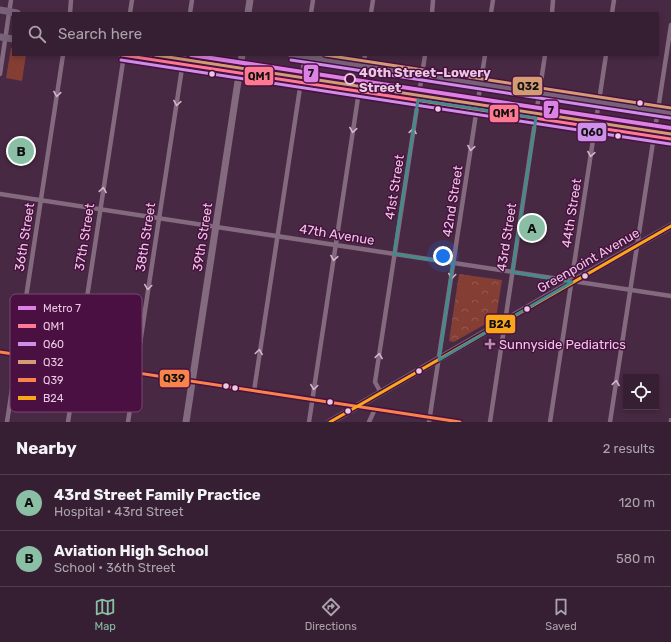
<!DOCTYPE html>
<html lang="en">
<head>
<meta charset="utf-8">
<style>
  :root { --surface:#361f32; --page:#3d273a; --text:#f1f3f6; --muted:#aaa2ac; --line:#503d4d; --accent:#8abfa5 }
  body { margin:0; font-family:Rubik,sans-serif; background:var(--page); color:var(--text) }
  .controls { position:absolute; right:12px; bottom:12px; display:grid; overflow:hidden; border-radius:0px; box-shadow:0 2px 6px #0003 }
  .controls button { width:36px; height:36px; display:grid; place-items:center; padding:0; border:0; border-bottom:1px solid var(--line); background:var(--surface); color:var(--text); font:20px sans-serif }
  .you { position:absolute; left:443px; top:256px; width:14px; height:14px; margin:-10px; border:3px solid #fff; border-radius:50%; background:#1a73e8; box-shadow:0 0 0 6px #1a73e833 }
  .badge { display:grid; place-items:center; width:26px; height:26px; border-radius:50%; background:var(--accent); color:#111; font-size:13px; font-weight:700 }
  .pin { position:absolute; translate:-50% -50%; border:2px solid #fff; box-shadow:0 1px 4px #0006 }
  .list { margin:0; padding:0; list-style:none }
  h2 { display:flex; justify-content:space-between; align-items:center; height:52px; margin:0; padding:0 16px; font-size:17px }
  h2 small { font-size:13px; font-weight:400; color:var(--muted) }
  .list li { display:grid; grid-template-columns:26px 1fr auto; gap:12px; align-items:center; box-sizing:border-box; height:56px; padding:0 16px; border-top:1px solid var(--line) }
  .list b { display:block; font-size:15px; white-space:nowrap }
  .list p { margin:0; font-size:13px; white-space:nowrap; color:var(--muted) }
  .list em { font-size:13px; font-style:normal; color:var(--muted) }
  .icon { flex:none; width:22px; height:22px; fill:none; stroke:currentColor; stroke-width:2; stroke-linecap:round; stroke-linejoin:round }
  .map { position:relative; flex:none; width:671px; height:422px; overflow:hidden }
  .search { position:absolute; background:var(--surface); box-shadow:0 2px 6px #0003; left:12px; right:12px; top:12px; height:44px; display:flex; align-items:center; gap:10px; box-sizing:border-box; padding:0 14px; border-radius:0px; color:var(--muted); font-size:15px }
  .sheet { height:164px; background:var(--surface) }
  nav { display:flex; justify-content:space-around; align-items:center; box-sizing:border-box; height:56px; border-top:1px solid var(--line); background:var(--surface); font-size:11px; color:var(--muted) }
  nav a { display:grid; justify-items:center; gap:2px }
  nav .on { color:var(--accent) }
  .map>svg:first-child { display:block }
</style>
</head>
<body>
<div class="map">
<svg width="671" height="422" viewBox="0 0 671 422">
  <defs>
    <pattern id="park-crowns" width="20" height="18" patternUnits="userSpaceOnUse"><rect width="20" height="18" fill="#853e33"/><path d="M2 6a3 3 0 1 1 6 0M12 15a3 3 0 1 1 6 0" fill="none" stroke="#965850"/></pattern>
  </defs>
  <rect width="100%" height="100%" fill="#482943"/>
  <!-- park -->
  <polygon fill="url(#park-crowns)" points="459,274 502,280 496,318 454,342 449,341"/>
  <!-- garden -->
  <g fill="#853e33">
    <polygon points="11,48 13,48 13,55 26,55 22,81 6,78"/>
    <polygon points="459,286 479,289 477,300 457,297"/>
  </g>
  <g fill="none" stroke-linecap="round" stroke-linejoin="round">
    <!-- street -->
    <g stroke="#836a7e" stroke-width="4.5">
      <polyline points="70,13 71,0"/>
      <polyline points="130,13 132,0"/>
      <polyline points="190,13 192,0"/>
      <polyline points="311,13 313,0"/>
      <polyline points="371,13 373,0"/>
      <polyline points="432,13 433,0"/>
      <polyline points="491,13 493,0"/>
      <polyline points="552,13 553,0"/>
      <polyline points="612,13 614,0"/>
      <polyline points="363,65 365,55"/>
      <polyline points="0,74 11,0"/>
      <polyline points="0,194 671,296"/>
      <polyline points="0,352 460,422"/>
      <polyline points="254,391 305,55"/>
      <polyline points="381,393 375,382 425,55"/>
      <polyline points="7,422 63,55"/>
      <polyline points="68,422 124,55"/>
      <polyline points="128,422 184,55"/>
      <polyline points="309,422 359,91"/>
      <polyline points="369,422 375,409"/>
      <polyline points="429,422 485,55"/>
      <polyline points="490,422 545,55"/>
      <polyline points="550,422 606,55"/>
      <polyline points="610,422 671,25"/>
      <polyline points="671,422 671,420"/>
    </g>
    <!-- secondary -->
    <g stroke="#836a7e" stroke-width="7">
      <polyline points="248,13 250,0"/>
      <polyline points="186,422 242,55"/>
    </g>
    <!-- primary -->
    <g stroke="#786279" stroke-width="7">
      <polyline points="0,10 17,13"/>
      <polyline points="0,37 13,39"/>
      <polyline points="122,55 671,139"/>
      <polyline points="292,55 671,113"/>
      <polyline points="330,422 572,282 671,226"/>
    </g>
    <defs>
      <polyline id="bus-1" points="122,55 671,139"/>
      <g id="bus-2">
        <polyline points="121,60 670,144"/>
        <polyline points="291,60 670,118"/>
      </g>
      <g id="bus-3">
        <polyline points="155,55 671,134"/>
        <polyline points="325,55 671,108"/>
      </g>
      <polyline id="bus-4" points="0,352 460,422"/>
      <polyline id="bus-5" points="330,422 671,226"/>
    </defs>
    <!-- bus-1 casing -->
    <use href="#bus-1" stroke="#491041" stroke-width="6"/>
    <!-- bus-2 casing -->
    <use href="#bus-2" stroke="#491041" stroke-width="6"/>
    <!-- bus-3 casing -->
    <use href="#bus-3" stroke="#491041" stroke-width="6"/>
    <!-- bus-4 casing -->
    <use href="#bus-4" stroke="#491041" stroke-width="6"/>
    <!-- bus-5 casing -->
    <use href="#bus-5" stroke="#491041" stroke-width="6"/>
    <!-- bus-1 -->
    <use href="#bus-1" stroke="#fe7a93" stroke-width="3"/>
    <!-- bus-2 -->
    <use href="#bus-2" stroke="#ce8fe9" stroke-width="3"/>
    <!-- bus-3 -->
    <use href="#bus-3" stroke="#d39c74" stroke-width="3"/>
    <!-- bus-4 -->
    <use href="#bus-4" stroke="#f8844c" stroke-width="3"/>
    <!-- bus-5 -->
    <use href="#bus-5" stroke="#faa61a" stroke-width="3"/>
    <defs>
      <polyline id="metro-1" points="191,55 671,128"/>
    </defs>
    <!-- metro-1 casing -->
    <use href="#metro-1" stroke="#491041" stroke-width="7"/>
    <!-- metro-1 -->
    <use href="#metro-1" stroke="#de81e5" stroke-width="4"/>
  </g>
  <!-- one-way arrows -->
  <defs><path id="oneway-chevron" d="M-2-3.5L2.5 0L-2 3.5" fill="none" stroke-width="1.6" stroke-linecap="round" stroke-linejoin="round"/></defs>
  <g stroke="#d6b5cf">
    <use href="#oneway-chevron" transform="translate(57 94) rotate(99)"/>
    <use href="#oneway-chevron" transform="translate(177 103) rotate(99)"/>
    <use href="#oneway-chevron" transform="translate(353 130) rotate(99)"/>
    <use href="#oneway-chevron" transform="translate(413 131) rotate(-81)"/>
    <use href="#oneway-chevron" transform="translate(471 148) rotate(99)"/>
    <use href="#oneway-chevron" transform="translate(591 154) rotate(99)"/>
    <use href="#oneway-chevron" transform="translate(103 190) rotate(-81)"/>
    <use href="#oneway-chevron" transform="translate(334 258) rotate(99)"/>
    <use href="#oneway-chevron" transform="translate(452 276) rotate(98)"/>
    <use href="#oneway-chevron" transform="translate(148 287) rotate(98)"/>
    <use href="#oneway-chevron" transform="translate(259 352) rotate(-82)"/>
    <use href="#oneway-chevron" transform="translate(379 356) rotate(-81)"/>
    <use href="#oneway-chevron" transform="translate(616 383) rotate(-81)"/>
    <use href="#oneway-chevron" transform="translate(314 387) rotate(98)"/>
  </g>
  <!-- marked area -->
  <path fill="none" stroke="#468a8b" stroke-width="3" stroke-linejoin="round" d="M 418,100 L 536,118 L 512,272 L 572,282 L 439,360 L 453,263 L 394,254 Z"/>
  <!-- markers -->
  <g fill="#ebc8e3" stroke="#491041" stroke-width="1.5">
    <circle cx="212" cy="74" r="3.5"/>
    <circle cx="640" cy="103" r="3.5"/>
    <circle cx="438" cy="109" r="3.5"/>
    <circle cx="618" cy="136" r="3.5"/>
    <circle cx="585" cy="276" r="3.5"/>
    <circle cx="527" cy="309" r="3.5"/>
    <circle cx="419" cy="371" r="3.5"/>
    <circle cx="226" cy="386" r="3.5"/>
    <circle cx="235" cy="388" r="3.5"/>
    <circle cx="330" cy="402" r="3.5"/>
    <circle cx="348" cy="411" r="3.5"/>
  </g>
  <circle fill="#491041" stroke="#ebc8e3" stroke-width="2" cx="350" cy="79" r="5"/>
  <path fill="#b290ab" stroke="#491041" stroke-width="1.5" d="M488 338h4v4h4v4h-4v4h-4v-4h-4v-4h4z"/>
  <g text-anchor="middle" stroke-width="3" stroke-linejoin="round" paint-order="stroke">
    <!-- stop labels -->
    <g font-size="13" font-weight="bold" fill="#ebc8e3" stroke="#491041" text-anchor="start">
      <text x="359" y="77">40th Street–Lowery<tspan x="359" dy="15">Street</tspan></text>
    </g>
    <!-- street labels -->
    <g font-size="13" fill="#ebc8e3" stroke="#491041">
      <text transform="translate(394 187) rotate(-81)" y="5">41st Street</text>
      <text transform="translate(452 201) rotate(-81)" y="5">42nd Street</text>
      <text transform="translate(571 213) rotate(-81)" y="5">44th Street</text>
      <text transform="translate(337 234) rotate(9)" y="5">47th Avenue</text>
      <text transform="translate(24 237) rotate(-81)" y="5">36th Street</text>
      <text transform="translate(84 237) rotate(-81)" y="5">37th Street</text>
      <text transform="translate(145 237) rotate(-81)" y="5">38th Street</text>
      <text transform="translate(202 237) rotate(-81)" y="5">39th Street</text>
      <text transform="translate(506 237) rotate(-81)" y="5">43rd Street</text>
      <text transform="translate(588 260) rotate(-30)" y="5">Greenpoint Avenue</text>
    </g>
    <!-- poi labels -->
    <g font-size="13" fill="#ebc8e3" stroke="#491041" text-anchor="start">
      <text x="499" y="349">Sunnyside Pediatrics</text>
    </g>
  </g>
  <!-- legend -->
  <rect x="10" y="294" width="132" height="118" rx="6" fill="#491041" stroke="#7a4772" stroke-width="1"/>
  <rect x="18" y="306" width="18" height="4" fill="#de81e5"/>
  <rect x="18" y="324" width="18" height="4" fill="#fe7a93"/>
  <rect x="18" y="342" width="18" height="4" fill="#ce8fe9"/>
  <rect x="18" y="360" width="18" height="4" fill="#d39c74"/>
  <rect x="18" y="378" width="18" height="4" fill="#f8844c"/>
  <rect x="18" y="396" width="18" height="4" fill="#faa61a"/>
  <g font-size="11" fill="#ebc8e3">
    <text x="43" y="312">Metro 7</text>
    <text x="43" y="330">QM1</text>
    <text x="43" y="348">Q60</text>
    <text x="43" y="366">Q32</text>
    <text x="43" y="384">Q39</text>
    <text x="43" y="402">B24</text>
  </g>
  <g stroke="#491041" stroke-width="1.5">
    <rect x="303" y="64" width="16" height="19" rx="4" fill="#de81e5"/>
    <rect x="244" y="66" width="30" height="20" rx="4" fill="#fe7a93"/>
    <rect x="512" y="76" width="31" height="20" rx="4" fill="#d39c74"/>
    <rect x="543" y="100" width="16" height="19" rx="4" fill="#de81e5"/>
    <rect x="489" y="104" width="30" height="19" rx="4" fill="#fe7a93"/>
    <rect x="577" y="122" width="30" height="20" rx="4" fill="#ce8fe9"/>
    <rect x="485" y="314" width="31" height="20" rx="4" fill="#faa61a"/>
    <rect x="159" y="369" width="31" height="19" rx="4" fill="#f8844c"/>
  </g>
  <g font-size="11" text-anchor="middle" font-weight="bold" fill="#111">
    <text x="311" y="77">7</text>
    <text x="259" y="80">QM1</text>
    <text x="528" y="90">Q32</text>
    <text x="551" y="114">7</text>
    <text x="504" y="117">QM1</text>
    <text x="592" y="136">Q60</text>
    <text x="500" y="328">B24</text>
    <text x="174" y="382">Q39</text>
  </g>
</svg>
<div class="controls">
<button><svg class="icon" aria-label="locate" viewBox="0 0 24 24"><circle cx="12" cy="12" r="6"/><path d="M12 2v4M12 18v4M2 12h4M18 12h4"/></svg></button>
</div>
<div class="you"></div>
<div class="pin badge" style="left:532px;top:228px">A</div>
<div class="pin badge" style="left:21px;top:151px">B</div>
<div class="search"><svg class="icon" aria-label="search" viewBox="0 0 24 24"><circle cx="10" cy="10" r="6"/><path d="M15 15l6 6"/></svg>Search here</div>
</div>
<section class="sheet">
<h2>Nearby<small>2 results</small></h2>
<ul class="list">
<li><span class="badge">A</span><div><b>43rd Street Family Practice</b><p>Hospital · 43rd Street</p></div><em>120 m</em></li>
<li><span class="badge">B</span><div><b>Aviation High School</b><p>School · 36th Street</p></div><em>580 m</em></li>
</ul>
</section>
<nav>
<a class="on"><svg class="icon" aria-label="map" viewBox="0 0 24 24"><path d="M3 6l6-2 6 2 6-2v14l-6 2-6-2-6 2zM9 4v14M15 6v14"/></svg>Map</a>
<a><svg class="icon" aria-label="directions" viewBox="0 0 24 24"><path d="M12 3l9 9-9 9-9-9zM9 14v-3h6M13 9l2 2-2 2"/></svg>Directions</a>
<a><svg class="icon" aria-label="saved" viewBox="0 0 24 24"><path d="M7 4h10v16l-5-4-5 4z"/></svg>Saved</a>
</nav>
</body>
</html>
